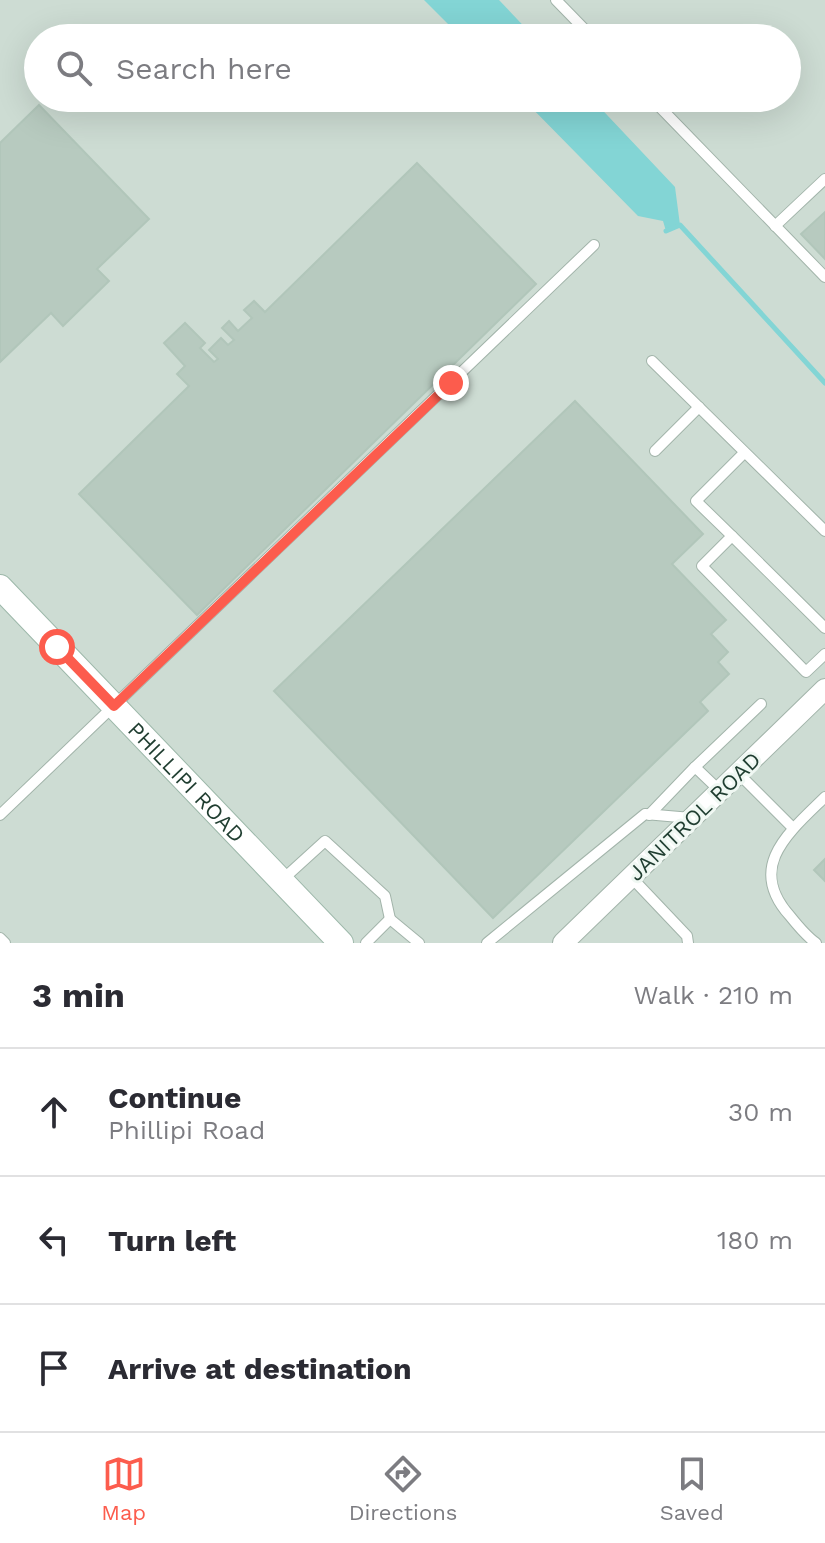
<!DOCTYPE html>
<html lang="en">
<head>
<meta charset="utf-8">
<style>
  :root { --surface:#fff; --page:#f7f7f7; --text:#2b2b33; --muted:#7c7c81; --line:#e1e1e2; --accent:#fc5c4d }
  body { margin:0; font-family:"Work Sans",sans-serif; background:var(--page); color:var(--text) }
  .stop { position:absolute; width:24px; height:24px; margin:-18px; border:6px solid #fc5c4d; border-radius:50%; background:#fff }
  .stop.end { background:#fc5c4d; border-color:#fff; box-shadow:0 2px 8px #0008 }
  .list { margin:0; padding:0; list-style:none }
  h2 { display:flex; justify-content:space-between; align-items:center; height:104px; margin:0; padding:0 32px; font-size:34px }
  h2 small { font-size:26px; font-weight:400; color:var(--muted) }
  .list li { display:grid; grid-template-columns:52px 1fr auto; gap:24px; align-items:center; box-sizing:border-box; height:128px; padding:0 32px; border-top:2px solid var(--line) }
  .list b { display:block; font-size:30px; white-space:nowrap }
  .list p { margin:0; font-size:26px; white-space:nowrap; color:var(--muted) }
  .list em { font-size:26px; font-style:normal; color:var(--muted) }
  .icon { flex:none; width:44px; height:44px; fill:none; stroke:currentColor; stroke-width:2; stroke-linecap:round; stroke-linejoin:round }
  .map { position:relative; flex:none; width:825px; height:943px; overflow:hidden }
  .search { position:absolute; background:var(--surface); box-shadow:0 8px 32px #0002; left:24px; right:24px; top:24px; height:88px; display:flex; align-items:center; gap:20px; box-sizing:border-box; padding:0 28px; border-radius:44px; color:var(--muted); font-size:30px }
  .sheet { height:488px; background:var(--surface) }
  nav { display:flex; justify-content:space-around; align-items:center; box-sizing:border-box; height:112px; border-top:2px solid var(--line); background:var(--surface); font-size:22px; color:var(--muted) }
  nav a { display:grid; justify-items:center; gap:4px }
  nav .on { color:var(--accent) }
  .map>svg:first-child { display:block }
</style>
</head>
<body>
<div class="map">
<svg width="825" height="943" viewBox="0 0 825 943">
  <rect width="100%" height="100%" fill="#dfece4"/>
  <!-- built -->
  <path fill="#cddcd3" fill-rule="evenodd" d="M 0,0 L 825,0 L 825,943 L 0,943 ZM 38,38 L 787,38 L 787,98 L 38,98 Z"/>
  <!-- water -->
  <g fill="#83d5d5">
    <polygon points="424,0 499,0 535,38 462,38"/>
    <polygon points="522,98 591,98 675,187 680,225 666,231 663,221 638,216"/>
  </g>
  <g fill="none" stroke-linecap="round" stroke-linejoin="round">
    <!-- stream -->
    <polyline stroke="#83d5d5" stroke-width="5" points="666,231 680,225 825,383"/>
  </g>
  <!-- building -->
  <g fill="#b7cabf" stroke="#b1c6ba" stroke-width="2">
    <polygon points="39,105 149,219 97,269 109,281 63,326 51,313 0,362 0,143"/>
    <polygon points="417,163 536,284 197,615 79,494 189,386 177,374 185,366 164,343 185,323 205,343 200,348 214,362 218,359 209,350 221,338 228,345 234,340 222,328 229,321 238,331 252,318 244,310 254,301 265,312"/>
    <polygon points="825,212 825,259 801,234"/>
    <polygon points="575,401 703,534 672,564 726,620 711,634 728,652 718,662 729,674 700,702 708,711 493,918 274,691"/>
    <polygon points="825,859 825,881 814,870"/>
  </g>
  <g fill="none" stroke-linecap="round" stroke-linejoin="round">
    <defs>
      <g id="service">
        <polyline points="556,0 593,38"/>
        <polyline points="651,98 825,277"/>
        <polyline points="775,226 825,179"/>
        <polyline points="652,361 825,531"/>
        <polyline points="655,451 699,407"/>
        <polyline points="744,453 696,501 732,536 702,566 806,672 825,654"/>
        <polyline points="732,536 825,628"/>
        <polyline points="695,767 761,704"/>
        <polyline points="738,773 793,828"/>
        <polyline points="0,815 594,245"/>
        <polyline points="649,815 695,767 720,791"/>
        <polyline points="631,877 687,936 688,943"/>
        <polyline points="281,881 325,841 385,896 390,919"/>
        <polyline points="0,938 5,943"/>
        <polyline points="366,943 390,919 419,943"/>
        <polyline points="487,943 645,814 691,818"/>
        <path d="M 816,943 C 806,936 798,926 790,916 C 746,867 788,833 825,797"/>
      </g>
      <polyline id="minor" points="563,943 825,689"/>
      <g id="secondary">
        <path id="s1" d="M 0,587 L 341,943"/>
      </g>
    </defs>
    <!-- service casing -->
    <use href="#service" stroke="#a2b4aa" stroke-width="12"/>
    <!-- minor casing -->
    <use href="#minor" stroke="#a2b4aa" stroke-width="22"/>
    <!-- secondary casing -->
    <use href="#secondary" stroke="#9db8aa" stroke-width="26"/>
    <!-- service -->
    <use href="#service" stroke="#fff" stroke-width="10"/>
    <!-- minor -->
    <use href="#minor" stroke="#fff" stroke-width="20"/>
    <!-- secondary -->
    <use href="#secondary" stroke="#fff" stroke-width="24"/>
  </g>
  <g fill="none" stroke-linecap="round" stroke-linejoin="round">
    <!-- route -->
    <polyline stroke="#fc5c4d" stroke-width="10" points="57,647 114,706 451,383"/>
  </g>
  <g text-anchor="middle" stroke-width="6" stroke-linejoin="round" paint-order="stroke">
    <!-- street labels -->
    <g font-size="22" fill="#1f3d30" stroke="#f0f8f3">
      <text dy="8" stroke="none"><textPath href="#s1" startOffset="270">PHILLIPI ROAD</textPath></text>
      <text transform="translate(694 816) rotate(-44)" y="8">JANITROL ROAD</text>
    </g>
  </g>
</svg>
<div class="stop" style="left:57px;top:647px"></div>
<div class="stop end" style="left:451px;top:383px"></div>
<div class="search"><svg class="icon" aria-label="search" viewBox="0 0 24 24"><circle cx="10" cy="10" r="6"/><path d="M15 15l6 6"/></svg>Search here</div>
</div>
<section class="sheet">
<h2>3 min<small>Walk · 210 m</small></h2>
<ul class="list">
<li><svg class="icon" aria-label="ahead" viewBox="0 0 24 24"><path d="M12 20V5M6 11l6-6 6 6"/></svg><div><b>Continue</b><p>Phillipi Road</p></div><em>30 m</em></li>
<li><svg class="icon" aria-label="left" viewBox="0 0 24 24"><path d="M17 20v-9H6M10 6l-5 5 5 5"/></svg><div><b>Turn left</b></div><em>180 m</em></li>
<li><svg class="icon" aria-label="arrive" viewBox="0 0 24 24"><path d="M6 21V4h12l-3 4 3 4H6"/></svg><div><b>Arrive at destination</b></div></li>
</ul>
</section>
<nav>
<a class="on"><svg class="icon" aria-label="map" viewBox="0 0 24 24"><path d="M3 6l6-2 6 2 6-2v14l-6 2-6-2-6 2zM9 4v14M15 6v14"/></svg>Map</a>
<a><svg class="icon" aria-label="directions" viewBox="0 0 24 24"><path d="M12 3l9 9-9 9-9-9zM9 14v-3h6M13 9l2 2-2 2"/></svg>Directions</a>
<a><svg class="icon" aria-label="saved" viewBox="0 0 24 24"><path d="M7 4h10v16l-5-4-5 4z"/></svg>Saved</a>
</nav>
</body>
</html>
